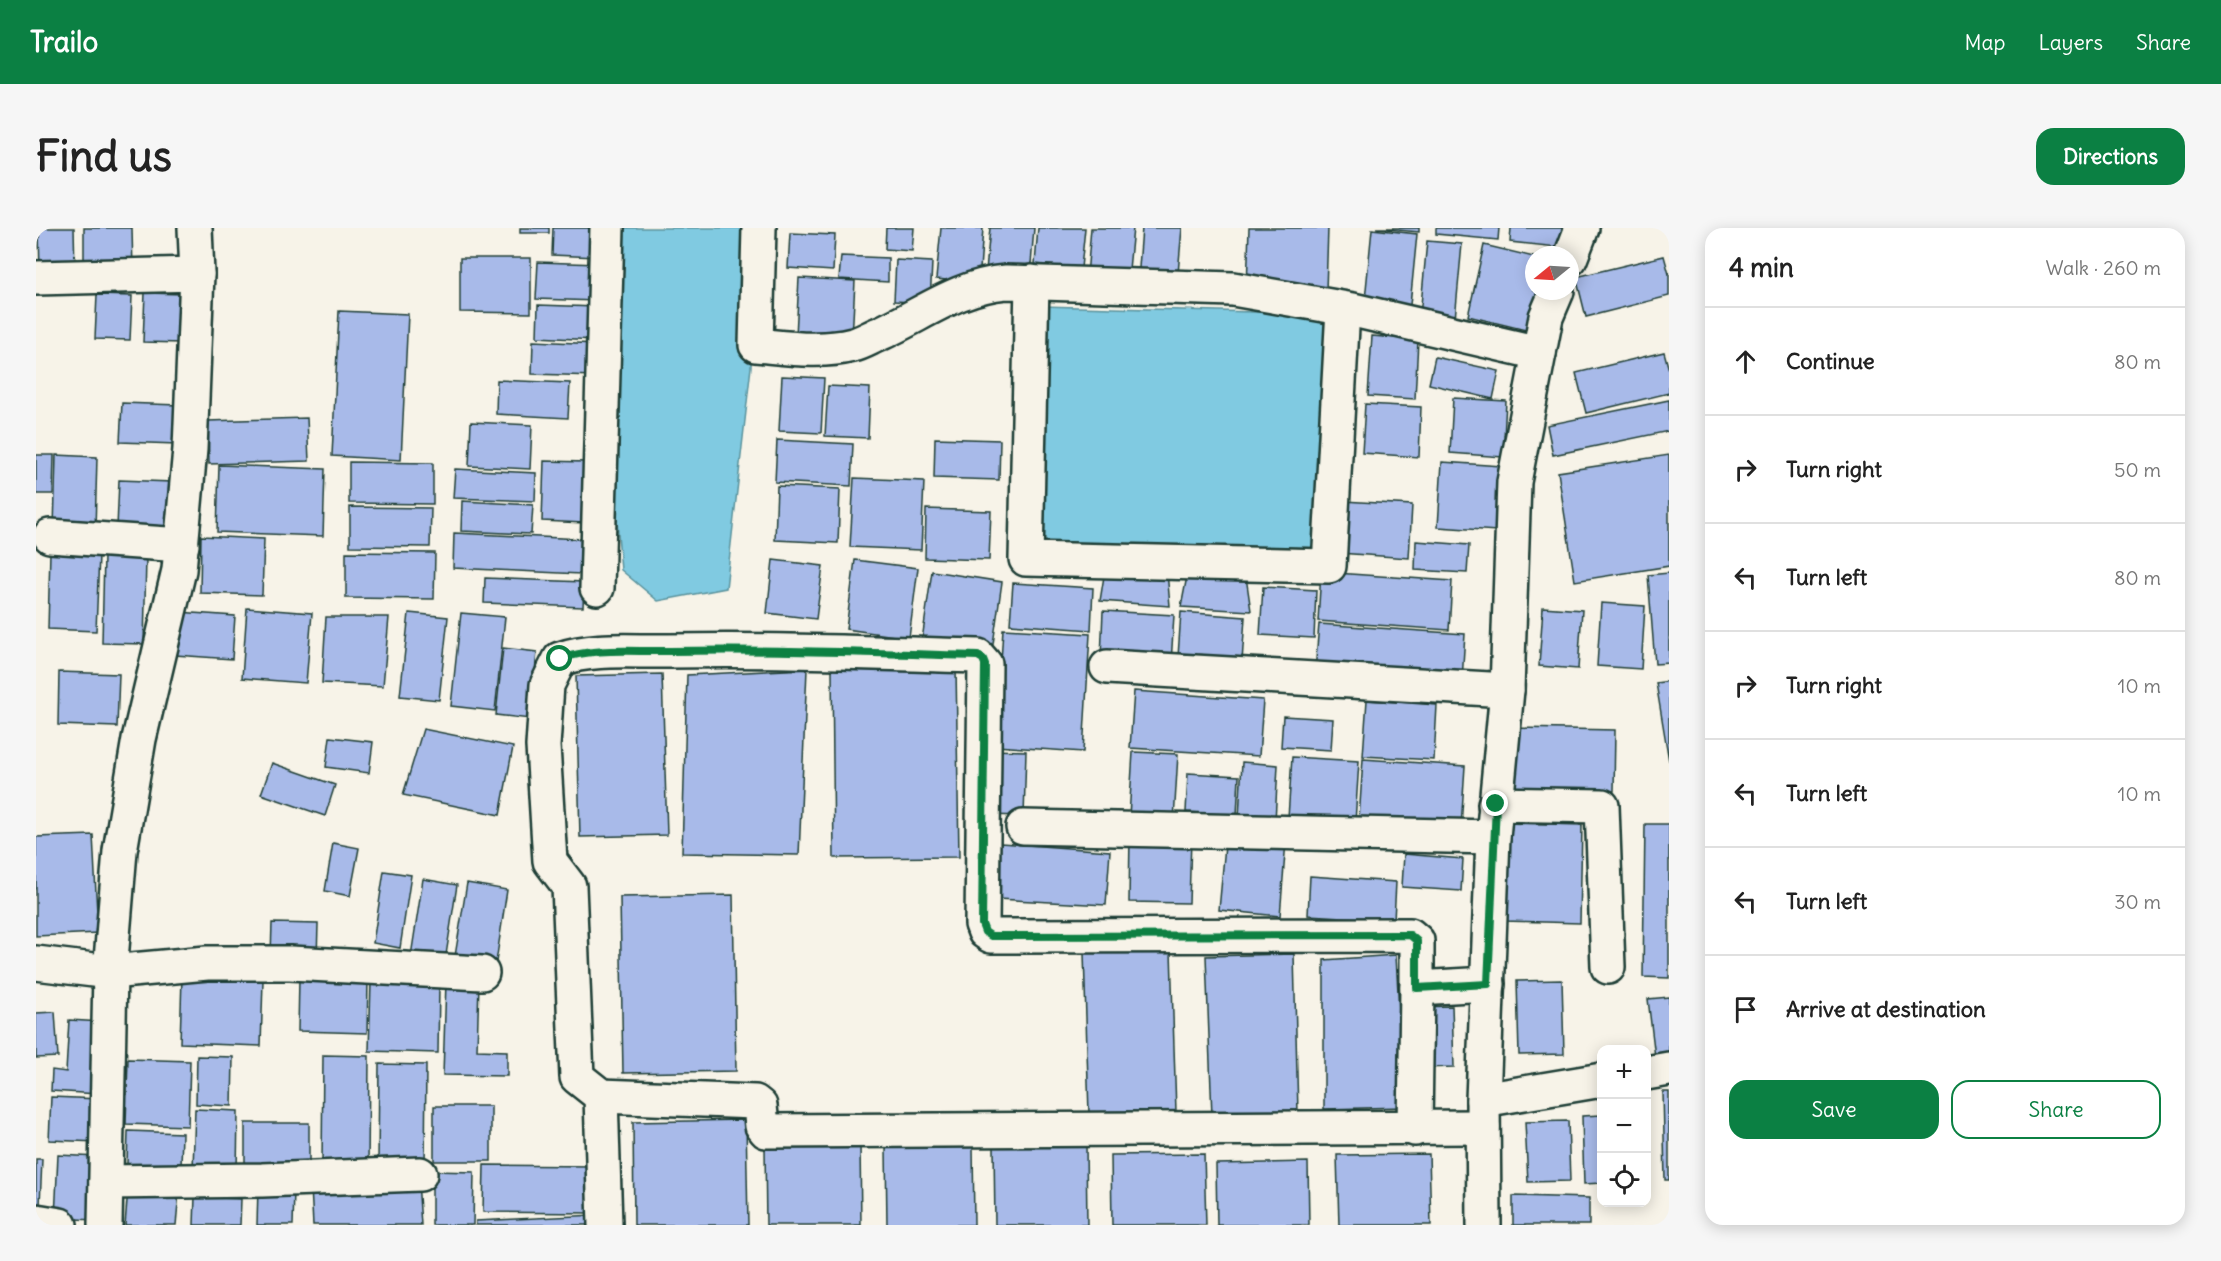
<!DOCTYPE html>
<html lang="en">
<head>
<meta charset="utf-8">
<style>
  :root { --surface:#fff; --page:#f6f6f6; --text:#222; --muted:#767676; --line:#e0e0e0; --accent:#0b8043 }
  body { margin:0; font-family:Delius,sans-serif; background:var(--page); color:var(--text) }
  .controls { position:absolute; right:18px; bottom:18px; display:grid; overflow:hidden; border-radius:12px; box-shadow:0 3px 15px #0003 }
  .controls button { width:54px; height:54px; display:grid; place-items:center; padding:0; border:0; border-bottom:2px solid var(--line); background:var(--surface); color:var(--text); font:30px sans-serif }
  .compass { position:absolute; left:1489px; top:18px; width:54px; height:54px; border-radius:50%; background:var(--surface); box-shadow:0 3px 15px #0003; rotate:252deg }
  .stop { position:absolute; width:18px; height:18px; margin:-14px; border:4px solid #0b8043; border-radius:50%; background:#fff }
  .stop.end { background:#0b8043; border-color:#fff; box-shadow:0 2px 6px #0008 }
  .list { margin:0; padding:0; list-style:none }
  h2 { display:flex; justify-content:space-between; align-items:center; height:78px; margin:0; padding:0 24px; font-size:26px }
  h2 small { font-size:20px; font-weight:400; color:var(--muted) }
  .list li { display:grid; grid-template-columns:39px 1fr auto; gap:18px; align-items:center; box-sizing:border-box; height:108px; padding:0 24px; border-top:2px solid var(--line) }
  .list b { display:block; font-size:22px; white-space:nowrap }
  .list em { font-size:20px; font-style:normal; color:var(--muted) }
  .actions { display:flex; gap:12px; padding:18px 24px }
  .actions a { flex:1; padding:14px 0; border:2px solid var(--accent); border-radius:18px; text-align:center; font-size:21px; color:var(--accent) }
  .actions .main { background:var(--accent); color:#fff }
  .icon { flex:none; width:33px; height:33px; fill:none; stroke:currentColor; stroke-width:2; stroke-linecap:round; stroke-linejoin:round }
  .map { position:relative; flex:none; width:1633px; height:997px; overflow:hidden; border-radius:18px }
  header { display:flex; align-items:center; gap:36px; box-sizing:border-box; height:84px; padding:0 30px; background:var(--accent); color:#fff }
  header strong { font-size:28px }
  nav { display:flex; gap:33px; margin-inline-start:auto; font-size:21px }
  .intro { display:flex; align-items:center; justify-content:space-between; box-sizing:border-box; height:144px; padding:0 36px }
  h1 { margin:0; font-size:42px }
  .button { padding:15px 27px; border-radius:18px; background:var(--accent); color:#fff; font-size:21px; font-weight:700 }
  main { display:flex; gap:36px; padding:0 36px }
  aside { flex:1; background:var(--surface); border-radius:18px; box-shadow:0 3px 15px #0003 }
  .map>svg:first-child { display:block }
</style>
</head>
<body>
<header>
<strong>Trailo</strong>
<nav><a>Map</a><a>Layers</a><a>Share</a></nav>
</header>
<div class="intro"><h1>Find us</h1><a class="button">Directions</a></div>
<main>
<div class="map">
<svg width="1633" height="997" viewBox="0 0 1633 997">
  <rect width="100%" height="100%" fill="#f7f3e8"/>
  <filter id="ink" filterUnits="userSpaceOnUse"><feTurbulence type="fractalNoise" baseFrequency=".0167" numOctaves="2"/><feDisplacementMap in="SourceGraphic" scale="12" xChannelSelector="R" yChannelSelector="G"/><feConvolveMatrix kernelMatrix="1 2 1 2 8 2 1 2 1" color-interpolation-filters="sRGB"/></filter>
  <g filter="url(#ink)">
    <!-- water -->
    <g fill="#80cae1" stroke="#59929c" stroke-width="1.5">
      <polygon points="583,0 718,0 715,139 690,360 622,373 585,342 578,257"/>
      <polygon points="1006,78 1289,86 1286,321 994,322"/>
    </g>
    <!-- building -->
    <g fill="#a8bae9" stroke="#1f3d34" stroke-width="1.5">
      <polygon points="3,0 38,0 39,44 4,45"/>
      <polygon points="48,0 96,0 97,45 48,46"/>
      <rect x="484" y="0" width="29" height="5"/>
      <polygon points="517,0 562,0 561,29 516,27"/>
      <polygon points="850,0 878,0 876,23 849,21"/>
      <polygon points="905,0 947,0 943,55 900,51"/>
      <polygon points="954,0 998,0 994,48 950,43"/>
      <polygon points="1002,0 1049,0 1045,40 999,36"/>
      <polygon points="1055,0 1097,0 1092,52 1051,48"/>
      <polygon points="1106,0 1146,0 1141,57 1102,53"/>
      <polygon points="1213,0 1292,0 1290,63 1211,61"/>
      <polygon points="1340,0 1383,0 1383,4"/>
      <polygon points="1400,0 1463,0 1462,12 1400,6"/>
      <polygon points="1475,0 1533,0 1531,20 1474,14"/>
      <polygon points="1336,1 1381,6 1373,87 1328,82"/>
      <polygon points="754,5 799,7 797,43 752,40"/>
      <polygon points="1391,13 1426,16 1419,91 1384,88"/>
      <polygon points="1448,17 1498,29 1498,63 1507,63 1498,104 1432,88"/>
      <polygon points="805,28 852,30 852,54 803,51"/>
      <polygon points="1628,28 1633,46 1633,68 1550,89 1540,49"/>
      <polygon points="424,30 495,30 495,85 424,84"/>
      <polygon points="860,32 896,34 894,75 858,73"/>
      <polygon points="502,34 563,36 562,73 500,71"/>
      <polygon points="763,50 819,53 816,111 760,108"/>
      <polygon points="109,65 147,66 146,115 107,114"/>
      <polygon points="61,67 96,68 94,112 59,111"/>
      <polygon points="502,77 561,79 559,112 501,109"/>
      <polygon points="303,83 372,86 365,232 296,228"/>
      <polygon points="1336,108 1382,112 1379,171 1332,168"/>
      <polygon points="497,113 561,116 560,148 496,146"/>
      <polygon points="1628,124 1633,142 1633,165 1550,185 1540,145"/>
      <polygon points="1399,129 1463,143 1457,171 1393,156"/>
      <polygon points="746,148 788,150 785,205 743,203"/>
      <polygon points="461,152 534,155 532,190 460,186"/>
      <polygon points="792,158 834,160 832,210 789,208"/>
      <polygon points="1417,170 1470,173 1467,229 1414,225"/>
      <polygon points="1633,172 1633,203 1517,227 1511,197"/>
      <polygon points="86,175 142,177 141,216 84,214"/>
      <polygon points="1329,176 1385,179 1383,229 1326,225"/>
      <polygon points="271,190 273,233 173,236 172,193"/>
      <polygon points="435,194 496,197 494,241 433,238"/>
      <polygon points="899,210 964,212 963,252 898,250"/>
      <polygon points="741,212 817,216 815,258 739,254"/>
      <polygon points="0,227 18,227 17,266 0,266"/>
      <polygon points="20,227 61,229 59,302 18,301"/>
      <polygon points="1633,227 1633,338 1539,353 1522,244"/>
      <polygon points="508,233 550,234 548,295 506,293"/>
      <polygon points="313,234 397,235 397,276 313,275"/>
      <polygon points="1406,234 1466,238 1461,303 1402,299"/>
      <polygon points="183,237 289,241 287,308 181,304"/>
      <polygon points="419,241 500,245 499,273 417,270"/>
      <polygon points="818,250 888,253 885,322 814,319"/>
      <polygon points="83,252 136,254 135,301 81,300"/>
      <polygon points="741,258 804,261 802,315 739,312"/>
      <polygon points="426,273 497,277 495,306 425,303"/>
      <polygon points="1307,273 1376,277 1373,330 1303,325"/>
      <polygon points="314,279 395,280 394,319 314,318"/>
      <polygon points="890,281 955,283 953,332 889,330"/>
      <polygon points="418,305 547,311 545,346 417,340"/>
      <polygon points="165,308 228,311 226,367 164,365"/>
      <polygon points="1380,313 1433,317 1431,345 1379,342"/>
      <polygon points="14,324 63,326 60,403 12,401"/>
      <polygon points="310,324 399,325 398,371 310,370"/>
      <polygon points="68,328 110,330 108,416 66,415"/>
      <polygon points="737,332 787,338 780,391 731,385"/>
      <polygon points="819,332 882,340 873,410 810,401"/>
      <polygon points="1069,342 1131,344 1134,378 1064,373"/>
      <polygon points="896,343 966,354 956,423 886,412"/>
      <polygon points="1152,343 1210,349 1215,383 1145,379"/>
      <polygon points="1285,344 1416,353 1413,402 1282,393"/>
      <polygon points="1633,345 1633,435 1619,436 1612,347"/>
      <polygon points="449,350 548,354 547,379 448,375"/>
      <polygon points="977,355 1057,360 1055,402 974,396"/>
      <polygon points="1227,359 1280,362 1278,410 1224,407"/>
      <polygon points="1565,375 1609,378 1605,441 1561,438"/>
      <polygon points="1507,379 1546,382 1542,441 1503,438"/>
      <polygon points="211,380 276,385 270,455 206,450"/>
      <polygon points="1067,383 1138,387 1135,435 1065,430"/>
      <polygon points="142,384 199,388 196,431 139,427"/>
      <polygon points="1145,384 1209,389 1206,434 1142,429"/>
      <polygon points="373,385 412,389 403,472 364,468"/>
      <polygon points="425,385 469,389 459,483 415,478"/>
      <polygon points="290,389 353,389 347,458 286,455"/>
      <polygon points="1283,396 1429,406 1426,452 1279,443"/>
      <polygon points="967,401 1054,406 1047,524 960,518"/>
      <polygon points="467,420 501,424 494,491 460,487"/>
      <polygon points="920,440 923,629 798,630 796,441"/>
      <polygon points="771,441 763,627 646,625 651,447"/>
      <polygon points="23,444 83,446 81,499 22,497"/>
      <polygon points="626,446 631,607 544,609 540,448"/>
      <polygon points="1633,453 1633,533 1620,455"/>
      <polygon points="1098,463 1227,472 1223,528 1094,520"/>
      <polygon points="1331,472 1401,477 1398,532 1327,528"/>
      <polygon points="1247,488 1297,491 1295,522 1245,519"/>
      <polygon points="1476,500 1579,502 1578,563 1475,561"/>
      <polygon points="387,501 477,519 464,587 367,567"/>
      <polygon points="294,509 337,514 333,545 290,539"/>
      <polygon points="954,522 990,523 988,588 952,587"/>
      <polygon points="1097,524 1142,526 1138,592 1093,589"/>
      <polygon points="1256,529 1323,533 1319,594 1252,590"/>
      <polygon points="1327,531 1429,538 1425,599 1323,592"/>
      <polygon points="1206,534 1242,537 1239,593 1203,590"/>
      <polygon points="236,535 299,557 289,588 225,566"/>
      <polygon points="1152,545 1203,548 1201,587 1150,584"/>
      <polygon points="1469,595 1546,597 1544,695 1467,693"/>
      <polygon points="1609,596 1633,596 1633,750 1607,749"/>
      <polygon points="57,607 62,705 0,708 0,609"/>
      <polygon points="1190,607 1250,613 1244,688 1183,682"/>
      <polygon points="1094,608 1155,610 1153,675 1093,674"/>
      <polygon points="297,615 323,620 314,668 289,663"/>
      <polygon points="964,615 1074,623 1070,677 961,671"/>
      <polygon points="1368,626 1427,631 1425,663 1366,659"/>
      <polygon points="348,643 375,647 364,720 337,715"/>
      <polygon points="1274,648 1360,654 1358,692 1272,687"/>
      <polygon points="387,651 421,657 409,733 375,728"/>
      <polygon points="431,655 471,662 460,734 419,728"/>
      <polygon points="697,667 700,843 587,845 584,669"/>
      <polygon points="236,695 282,696 281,730 235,728"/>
      <polygon points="1135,723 1140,884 1053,886 1048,725"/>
      <polygon points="1258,726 1262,886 1176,888 1170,728"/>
      <polygon points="1360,727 1368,879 1288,881 1288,732"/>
      <polygon points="146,749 227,752 225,818 144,815"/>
      <polygon points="263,750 332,752 331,805 262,803"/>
      <polygon points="1526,752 1528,826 1483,827 1481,753"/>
      <polygon points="335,754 403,756 402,825 333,823"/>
      <polygon points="410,754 443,755 441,822 471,823 471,848 407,847"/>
      <polygon points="1633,769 1633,827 1619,829 1612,771"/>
      <polygon points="1416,778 1418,839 1386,840 1385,779"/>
      <polygon points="19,784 22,829 0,830 0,785"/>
      <polygon points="33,792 66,794 62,866 15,863 16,842 30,844"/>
      <polygon points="287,827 333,828 332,938 286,937"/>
      <polygon points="161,828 197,829 196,878 160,876"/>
      <polygon points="92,831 154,833 152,898 90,896"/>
      <polygon points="343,836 390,837 389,937 342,936"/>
      <polygon points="1627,864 1633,864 1633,952 1629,952"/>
      <polygon points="15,869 64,871 62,914 13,912"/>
      <rect x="398" y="878" width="57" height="55"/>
      <polygon points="159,881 202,883 201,943 157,941"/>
      <polygon points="1566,887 1566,955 1548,956 1546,888"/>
      <polygon points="710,892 712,997 598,997 597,894"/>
      <polygon points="1532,893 1534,953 1492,954 1489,894"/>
      <rect x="209" y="895" width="64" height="42"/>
      <polygon points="92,903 146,905 145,938 91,936"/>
      <polygon points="824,917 825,997 730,997 729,919"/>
      <polygon points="937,918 938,997 851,997 850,919"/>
      <polygon points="1050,918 1051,997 959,997 958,919"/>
      <polygon points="1168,926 1170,997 1076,997 1075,927"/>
      <polygon points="1393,926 1395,997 1303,997 1301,927"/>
      <polygon points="22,927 62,929 59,992 19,990"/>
      <polygon points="0,931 6,931 4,977 0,977"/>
      <polygon points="1272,934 1273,997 1181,997 1180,936"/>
      <polygon points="448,937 558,938 557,985 447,984"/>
      <polygon points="396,943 438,944 437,997 396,997"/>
      <polygon points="382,953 385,997 277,997 275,959"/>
      <polygon points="92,960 143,964 140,997 89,997"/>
      <polygon points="222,960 258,962 257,997 221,997"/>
      <polygon points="1477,968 1553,970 1553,997 1477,997"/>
      <polygon points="159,969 205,971 204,997 158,997"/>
      <polygon points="560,987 561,997 440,997 440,993"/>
    </g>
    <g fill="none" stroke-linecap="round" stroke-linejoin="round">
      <defs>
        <g id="minor">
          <path d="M 723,0 L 720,117 C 753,120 785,125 817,117 C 826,115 835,109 843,106 C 886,87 922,58 970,54 L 1197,61 L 1317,82 L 1503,125"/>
          <polyline points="1534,31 1546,0"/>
          <polyline points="0,50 161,46"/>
          <polyline points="996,54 990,331 1293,338 1307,81"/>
          <polyline points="14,308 146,317"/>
          <polyline points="561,360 571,0"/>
          <polyline points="1071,439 1471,462"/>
          <polyline points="1459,576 1566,578 1572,739"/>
          <polyline points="987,599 1457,609"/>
          <polyline points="0,735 74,744 171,735 254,735 446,745"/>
          <polyline points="1610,845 1633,841"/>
          <polyline points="565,868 719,874 724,878 726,898 730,903 1447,899"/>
          <polyline points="1447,872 1566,852"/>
          <polyline points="1379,901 1381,760"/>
          <polyline points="70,954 226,952 384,946"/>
          <polyline points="0,993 24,997"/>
          <polyline points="69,997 74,744 84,623 103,511 143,342 154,221 161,46 159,0"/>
          <path d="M 569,997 L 565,868 L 541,849 L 533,658 L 514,633 L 507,518 L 511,457 L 524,431 C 558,419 597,424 633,423 C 736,421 839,425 942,428 L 949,436 L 946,696 L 949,704 L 955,708 L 1374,707 L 1381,713 L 1381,760 L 1452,756"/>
          <polyline points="1448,997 1447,872 1457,609 1471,462 1478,254 1510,89 1521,63"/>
        </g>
      </defs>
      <!-- minor casing -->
      <use href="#minor" stroke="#1f3d34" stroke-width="38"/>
      <!-- minor -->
      <use href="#minor" stroke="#f7f3e8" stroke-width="33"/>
    </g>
  </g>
  <g fill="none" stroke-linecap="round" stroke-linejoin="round" filter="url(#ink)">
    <!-- route -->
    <path stroke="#0b8043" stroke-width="8" d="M 524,431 C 558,419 597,424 633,423 C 736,421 839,425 942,428 L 947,431 L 949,436 L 946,696 L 949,704 L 955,708 L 1374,707 L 1381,713 L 1381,760 L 1452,756 L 1460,576"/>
  </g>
</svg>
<div class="controls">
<button>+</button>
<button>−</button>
<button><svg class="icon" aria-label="locate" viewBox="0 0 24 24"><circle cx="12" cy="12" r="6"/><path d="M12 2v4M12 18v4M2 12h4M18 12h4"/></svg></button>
</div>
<svg class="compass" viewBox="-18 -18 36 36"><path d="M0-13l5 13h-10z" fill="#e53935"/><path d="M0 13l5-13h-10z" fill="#767676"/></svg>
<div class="stop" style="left:524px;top:431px"></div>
<div class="stop end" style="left:1460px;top:576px"></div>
</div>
<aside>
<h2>4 min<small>Walk · 260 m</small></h2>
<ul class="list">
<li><svg class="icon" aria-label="ahead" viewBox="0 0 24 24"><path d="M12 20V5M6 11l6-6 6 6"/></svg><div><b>Continue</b></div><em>80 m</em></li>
<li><svg class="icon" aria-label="right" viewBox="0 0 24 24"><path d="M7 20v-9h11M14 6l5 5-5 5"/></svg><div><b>Turn right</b></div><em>50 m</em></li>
<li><svg class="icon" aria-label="left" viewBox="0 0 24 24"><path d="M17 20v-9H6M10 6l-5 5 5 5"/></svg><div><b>Turn left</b></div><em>80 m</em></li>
<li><svg class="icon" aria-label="right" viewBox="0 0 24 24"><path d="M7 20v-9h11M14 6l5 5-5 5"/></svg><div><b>Turn right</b></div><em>10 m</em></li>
<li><svg class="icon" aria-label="left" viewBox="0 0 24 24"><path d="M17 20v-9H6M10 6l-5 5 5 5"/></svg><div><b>Turn left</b></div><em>10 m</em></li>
<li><svg class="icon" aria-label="left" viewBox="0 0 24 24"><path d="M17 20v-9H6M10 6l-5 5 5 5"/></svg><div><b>Turn left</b></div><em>30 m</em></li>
<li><svg class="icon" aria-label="arrive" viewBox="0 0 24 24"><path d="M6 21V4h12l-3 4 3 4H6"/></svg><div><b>Arrive at destination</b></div></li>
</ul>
<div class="actions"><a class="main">Save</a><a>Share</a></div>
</aside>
</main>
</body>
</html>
